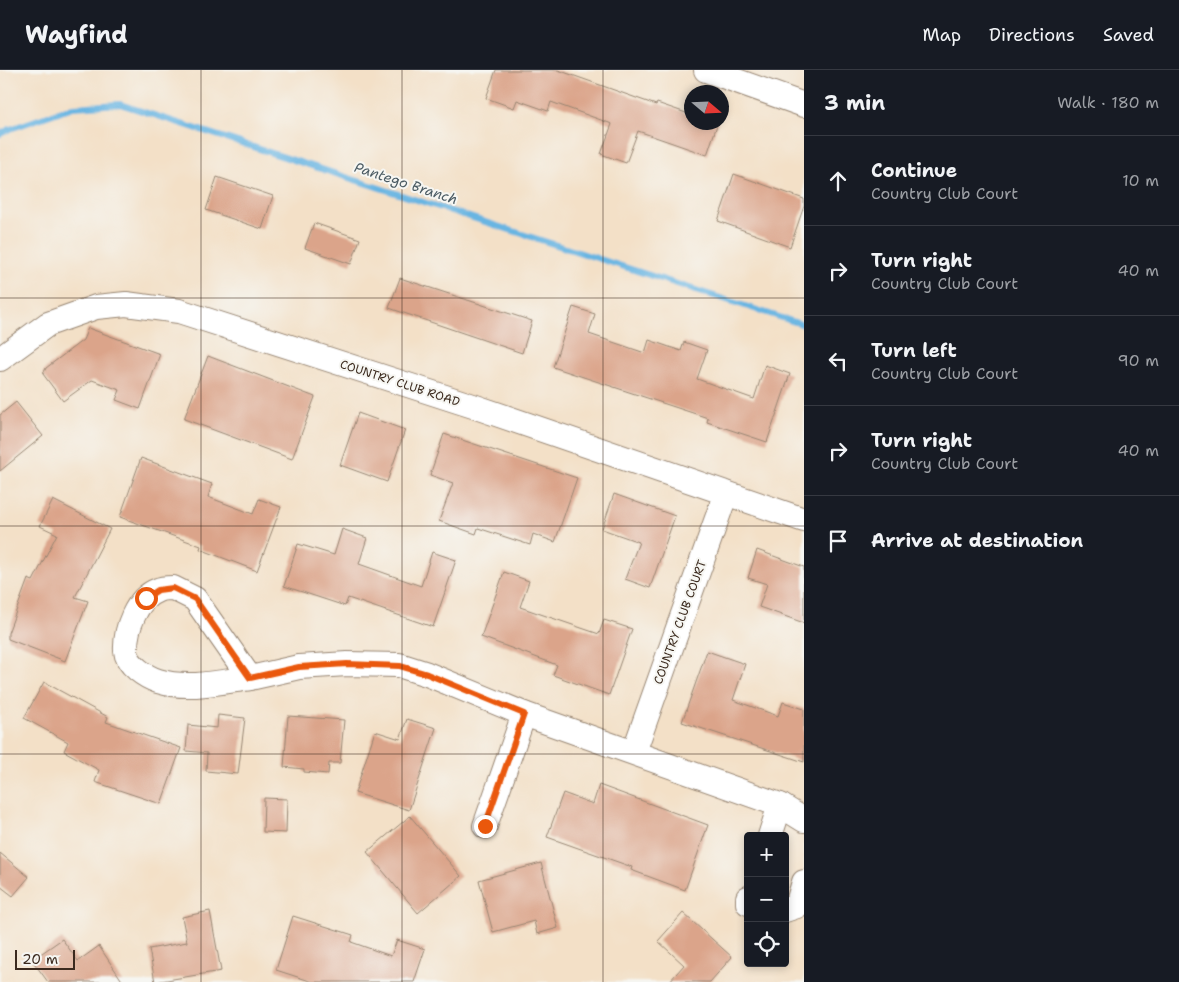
<!DOCTYPE html>
<html lang="en">
<head>
<meta charset="utf-8">
<style>
  :root { --surface:#171b24; --page:#242831; --text:#f1f3f6; --muted:#9ea1a6; --line:#363941 }
  body { margin:0; font-family:"Shantell Sans",sans-serif; background:var(--page); color:var(--text) }
  .controls { position:absolute; right:15px; bottom:15px; display:grid; overflow:hidden; border-radius:5px; box-shadow:0 2px 8px #0003 }
  .controls button { width:45px; height:45px; display:grid; place-items:center; padding:0; border:0; border-bottom:1px solid var(--line); background:var(--surface); color:var(--text); font:25px sans-serif }
  .compass { position:absolute; left:684px; top:15px; width:45px; height:45px; border-radius:50%; background:var(--surface); box-shadow:0 2px 8px #0003; rotate:109deg }
  .scale { position:absolute; left:15px; bottom:12px; width:60px; box-sizing:border-box; padding-left:5px; border:2px solid #3b2a1e; border-top:0; font-size:14px; line-height:18px; white-space:nowrap; color:#3b2a1e; -webkit-text-stroke:4px #f6f6f2; paint-order:stroke }
  .stop { position:absolute; width:15px; height:15px; margin:-11px; border:4px solid #ea580c; border-radius:50%; background:#fff }
  .stop.end { background:#ea580c; border-color:#fff; box-shadow:0 1px 5px #0008 }
  .list { margin:0; padding:0; list-style:none }
  h2 { display:flex; justify-content:space-between; align-items:center; height:65px; margin:0; padding:0 20px; font-size:21px }
  h2 small { font-size:16px; font-weight:400; color:var(--muted) }
  .list li { display:grid; grid-template-columns:32px 1fr auto; gap:15px; align-items:center; box-sizing:border-box; height:90px; padding:0 20px; border-top:1px solid var(--line) }
  .list b { display:block; font-size:19px; white-space:nowrap }
  .list p { margin:0; font-size:16px; white-space:nowrap; color:var(--muted) }
  .list em { font-size:16px; font-style:normal; color:var(--muted) }
  .icon { flex:none; width:28px; height:28px; fill:none; stroke:currentColor; stroke-width:2; stroke-linecap:round; stroke-linejoin:round }
  .map { position:relative; flex:none; width:804px; height:912px; overflow:hidden }
  header { display:flex; align-items:center; gap:30px; box-sizing:border-box; height:70px; padding:0 25px; background:var(--surface); border-bottom:1px solid var(--line) }
  header strong { font-size:24px }
  nav { display:flex; gap:28px; margin-inline-start:auto; font-size:18px }
  main { display:flex }
  aside { flex:1; background:var(--surface) }
  .map>svg:first-child { display:block }
</style>
</head>
<body>
<header>
<strong>Wayfind</strong>
<nav><a>Map</a><a>Directions</a><a>Saved</a></nav>
</header>
<main>
<div class="map">
<svg width="804" height="912" viewBox="0 0 804 912">
  <rect width="100%" height="100%" fill="#f6f6f2"/>
  <filter id="ink" filterUnits="userSpaceOnUse"><feTurbulence type="fractalNoise" baseFrequency=".02" numOctaves="2"/><feDisplacementMap in="SourceGraphic" scale="10" xChannelSelector="R" yChannelSelector="G"/><feConvolveMatrix kernelMatrix="1 2 1 2 8 2 1 2 1" color-interpolation-filters="sRGB"/></filter>
  <filter id="wash" filterUnits="userSpaceOnUse"><feTurbulence type="fractalNoise" baseFrequency=".0096" numOctaves="4" result="noise"/><feDisplacementMap in="SourceGraphic" scale="20" xChannelSelector="R" yChannelSelector="G"/><feGaussianBlur stdDeviation="1.12" result="paint"/><feColorMatrix in="noise" values="0 0 0 0 0 0 0 0 0 0 0 0 0 0 0 0 0 1.4 0 .05"/><feComposite in="paint" operator="in"/></filter>
  <g filter="url(#wash)">
    <rect width="100%" height="100%" fill="#f3e0c7"/>
    <g fill="none" stroke-linecap="round" stroke-linejoin="round">
      <!-- stream -->
      <polyline stroke="#69b5e2" stroke-width="6" points="0,64 10,59 73,37 120,34 804,255"/>
    </g>
    <g id="blocks">
      <!-- building -->
      <g fill="#dba48a">
        <polygon points="496,0 558,0 656,35 657,33 692,45 692,52 718,52 707,85 638,61 626,93 601,84 612,54 551,32 548,41 517,30 514,38 486,28"/>
        <polygon points="734,104 804,129 804,136 790,177 718,151"/>
        <polygon points="217,107 273,126 262,159 206,140"/>
        <polygon points="314,153 360,169 351,194 305,178"/>
        <polygon points="400,208 532,251 522,283 389,238"/>
        <polygon points="573,237 595,244 589,264 645,283 649,270 681,281 684,272 707,280 697,309 754,329 765,295 790,304 767,372 707,352 708,348 553,297"/>
        <polygon points="88,258 160,284 140,339 116,330 120,320 92,310 63,331 43,304 46,298 83,270"/>
        <polygon points="208,286 315,327 292,389 184,349"/>
        <polygon points="16,332 43,366 0,401 0,345"/>
        <polygon points="358,343 405,360 387,412 340,395"/>
        <polygon points="444,364 577,408 555,472 533,464 530,475 478,458 476,464 439,451 453,413 430,405"/>
        <polygon points="141,388 212,414 208,427 253,444 259,429 281,437 257,501 200,479 201,476 120,447"/>
        <polygon points="614,424 675,446 650,518 625,509 639,472 602,459"/>
        <polygon points="53,430 110,459 75,527 88,531 65,591 8,569 8,563 28,509 33,511 57,464 40,456"/>
        <polygon points="342,459 367,468 359,494 421,516 432,482 456,490 433,557 348,528 345,536 284,516 298,474 334,485"/>
        <polygon points="757,480 804,497 804,553 759,537 767,514 748,508"/>
        <polygon points="504,502 529,511 520,537 599,564 604,550 632,559 609,625 553,605 557,595 481,567"/>
        <polygon points="707,581 745,594 733,630 778,646 783,632 804,639 804,692 682,652"/>
        <polygon points="44,612 108,647 106,652 181,678 161,734 95,712 99,700 64,681 68,672 24,648"/>
        <polygon points="218,645 245,648 238,704 206,701 207,683 186,681 188,655 217,658"/>
        <polygon points="288,646 344,650 340,693 329,693 328,704 304,702 304,699 284,697"/>
        <polygon points="407,649 436,658 409,740 355,723 375,661 400,669"/>
        <polygon points="599,715 708,755 685,820 631,800 632,797 547,767 563,723 593,734"/>
        <polygon points="264,728 287,729 286,763 263,762"/>
        <polygon points="410,746 461,806 418,843 367,782"/>
        <polygon points="0,783 29,807 13,826 0,816"/>
        <polygon points="541,793 558,858 537,864 534,851 493,862 479,810"/>
        <polygon points="210,841 221,901 155,912 149,879 187,872 182,847"/>
        <polygon points="683,843 732,887 710,912 669,912 684,895 658,871"/>
        <polygon points="293,846 353,865 351,872 391,886 397,870 425,879 414,912 313,912 276,900"/>
        <polygon points="62,869 78,891 99,876 123,912 48,912 32,890"/>
      </g>
    </g>
  </g>
  <g filter="url(#ink)">
    <use href="#blocks" fill-opacity="0" stroke="#978572" stroke-width="1"/>
    <g fill="none" stroke-linecap="round" stroke-linejoin="round">
      <defs>
        <g id="minor">
          <polyline points="706,0 804,35"/>
          <polyline points="0,289 48,254 96,237 126,234 179,241 473,336 804,450"/>
          <path d="M 173,518 L 195,529 L 250,608 C 221,612 187,620 158,611 C 146,607 127,595 126,581 C 125,560 136,528 158,520 C 162,518 169,518 173,518 Z"/>
          <polyline points="250,608 299,597 347,594 399,595 427,604 524,644 780,735 804,750"/>
          <polyline points="634,682 726,423"/>
          <polyline points="485,756 524,644"/>
          <polyline points="770,766 780,735"/>
          <polyline points="748,828 748,833"/>
          <polyline points="785,840 797,836 804,812"/>
        </g>
      </defs>
      <!-- minor casing -->
      <use href="#minor" stroke="#978572" stroke-width="26"/>
      <!-- minor -->
      <use href="#minor" stroke="#fff" stroke-width="24"/>
    </g>
  </g>
  <g fill="none" stroke-linecap="round" stroke-linejoin="round" filter="url(#ink)">
    <!-- route -->
    <polyline stroke="#ea580c" stroke-width="6" points="146,528 158,520 173,518 195,529 250,608 299,597 347,594 400,596 427,604 524,644 485,756"/>
  </g>
  <!-- grid -->
  <path fill="none" stroke="#3b2a1e" stroke-width="1" stroke-opacity="0.55" d="M 201,0 L 201,912M 402,0 L 402,912M 603,0 L 603,912M 0,228 L 804,228M 0,456 L 804,456M 0,684 L 804,684"/>
  <g text-anchor="middle" stroke-width="4" stroke-linejoin="round" paint-order="stroke">
    <!-- street labels -->
    <g font-size="12" fill="#3b2a1e" stroke="#f6f6f2">
      <text transform="translate(400 313) rotate(18)" y="4">COUNTRY CLUB ROAD</text>
      <text transform="translate(680 552) rotate(-70)" y="4">COUNTRY CLUB COURT</text>
    </g>
    <!-- water labels -->
    <g font-size="14" font-style="italic" fill="#4b5b63" stroke="#f6f6f2">
      <text transform="translate(406 113) rotate(18)" y="5">Pantego Branch</text>
    </g>
  </g>
</svg>
<div class="controls">
<button>+</button>
<button>−</button>
<button><svg class="icon" aria-label="locate" viewBox="0 0 24 24"><circle cx="12" cy="12" r="6"/><path d="M12 2v4M12 18v4M2 12h4M18 12h4"/></svg></button>
</div>
<svg class="compass" viewBox="-18 -18 36 36"><path d="M0-13l5 13h-10z" fill="#e53935"/><path d="M0 13l5-13h-10z" fill="#9ea1a6"/></svg>
<div class="scale">20 m</div>
<div class="stop" style="left:146px;top:528px"></div>
<div class="stop end" style="left:485px;top:756px"></div>
</div>
<aside>
<h2>3 min<small>Walk · 180 m</small></h2>
<ul class="list">
<li><svg class="icon" aria-label="ahead" viewBox="0 0 24 24"><path d="M12 20V5M6 11l6-6 6 6"/></svg><div><b>Continue</b><p>Country Club Court</p></div><em>10 m</em></li>
<li><svg class="icon" aria-label="right" viewBox="0 0 24 24"><path d="M7 20v-9h11M14 6l5 5-5 5"/></svg><div><b>Turn right</b><p>Country Club Court</p></div><em>40 m</em></li>
<li><svg class="icon" aria-label="left" viewBox="0 0 24 24"><path d="M17 20v-9H6M10 6l-5 5 5 5"/></svg><div><b>Turn left</b><p>Country Club Court</p></div><em>90 m</em></li>
<li><svg class="icon" aria-label="right" viewBox="0 0 24 24"><path d="M7 20v-9h11M14 6l5 5-5 5"/></svg><div><b>Turn right</b><p>Country Club Court</p></div><em>40 m</em></li>
<li><svg class="icon" aria-label="arrive" viewBox="0 0 24 24"><path d="M6 21V4h12l-3 4 3 4H6"/></svg><div><b>Arrive at destination</b></div></li>
</ul>
</aside>
</main>
</body>
</html>
